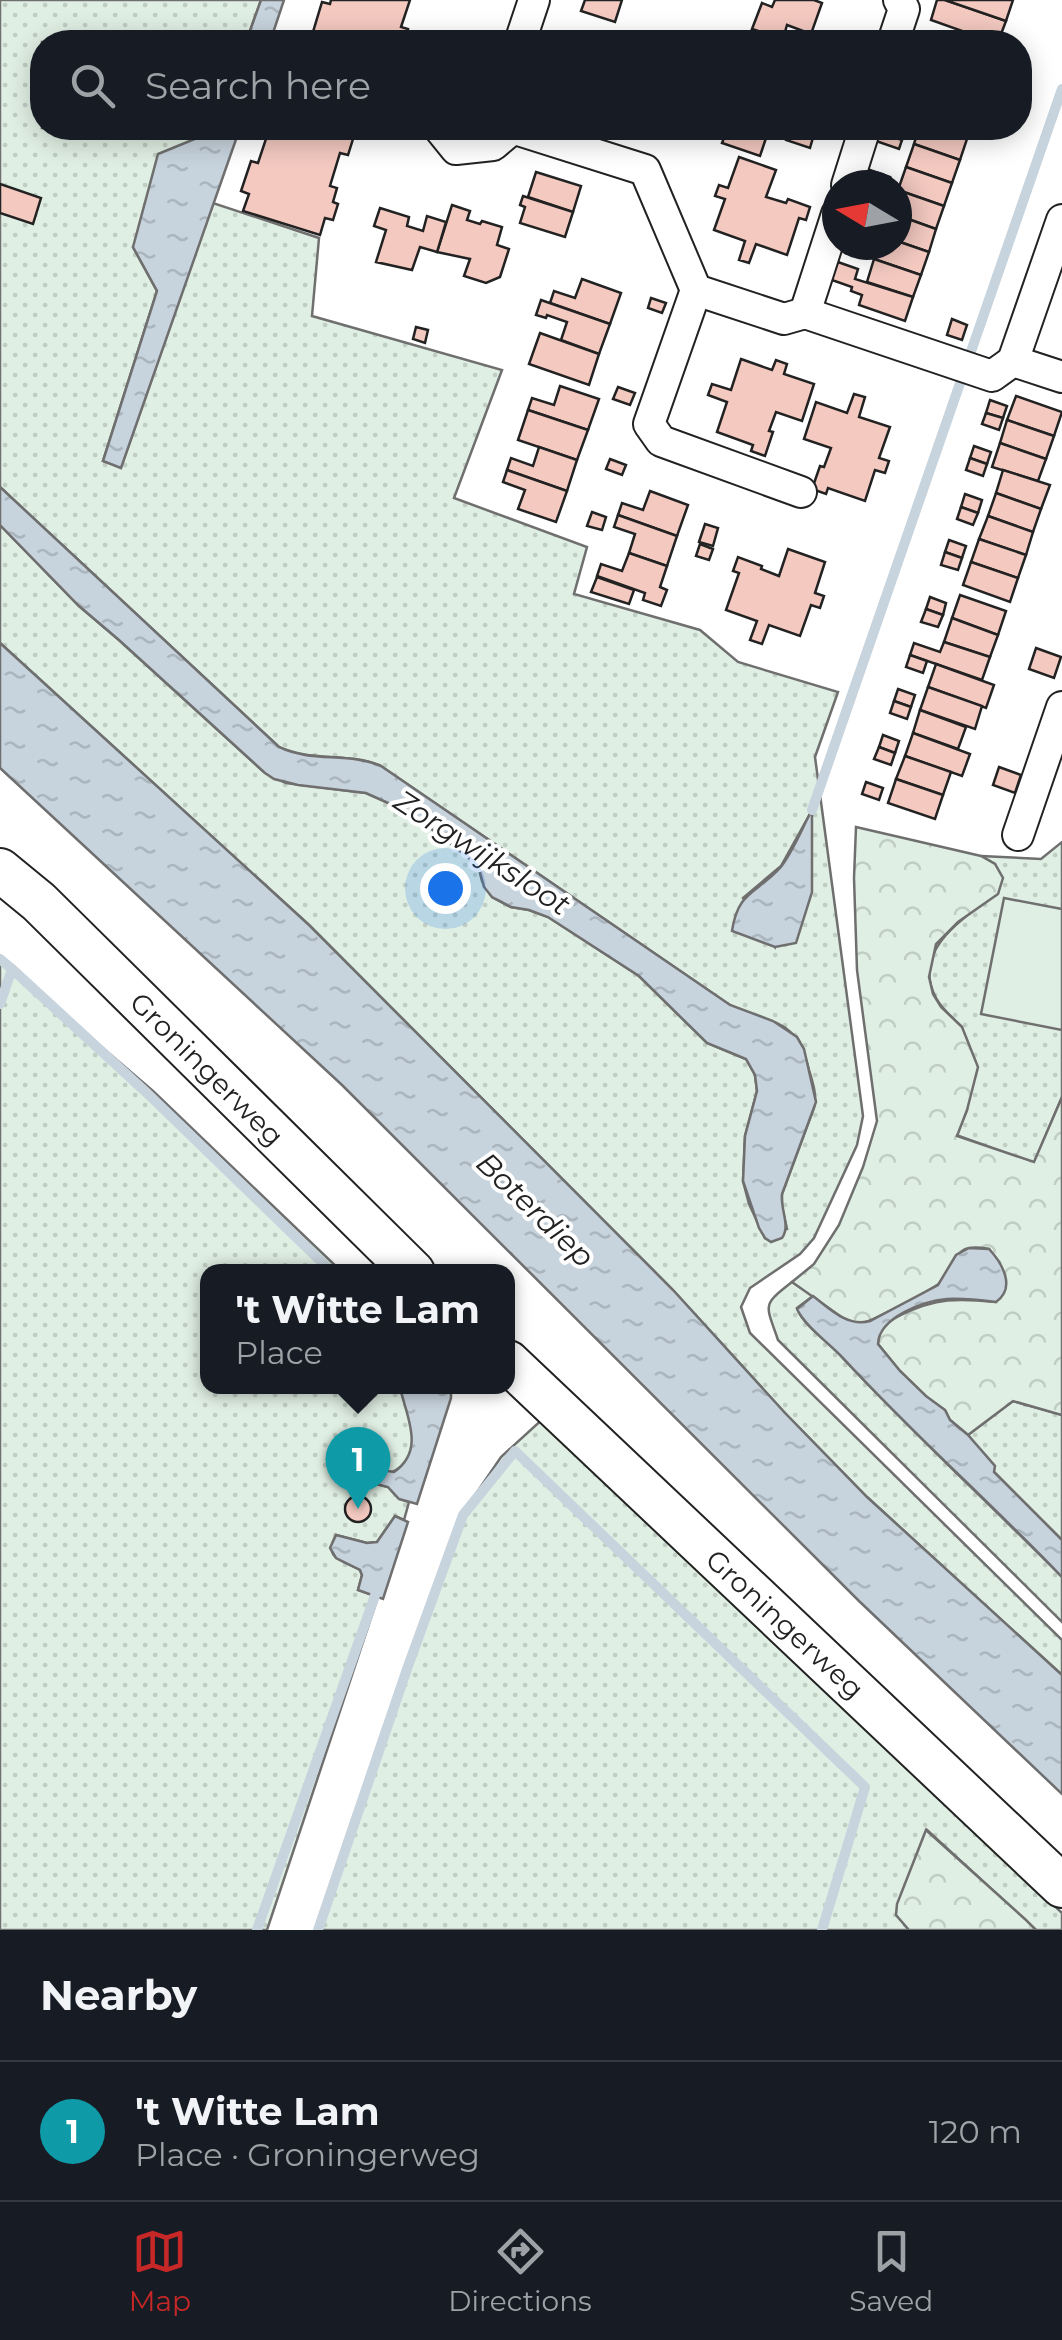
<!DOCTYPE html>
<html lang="en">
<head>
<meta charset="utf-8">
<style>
  :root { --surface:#171b24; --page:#20242c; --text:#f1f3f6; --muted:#9ea1a6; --line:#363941; --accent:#c62828 }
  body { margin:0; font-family:Montserrat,sans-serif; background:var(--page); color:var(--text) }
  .compass { position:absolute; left:822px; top:170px; width:90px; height:90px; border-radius:50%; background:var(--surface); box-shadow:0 5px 25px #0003; rotate:280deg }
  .you { position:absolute; left:445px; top:888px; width:35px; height:35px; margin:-25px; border:8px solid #fff; border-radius:50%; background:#1a73e8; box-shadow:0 0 0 15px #1a73e833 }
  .badge { display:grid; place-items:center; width:65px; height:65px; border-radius:50%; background:var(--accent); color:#fff; font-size:32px; font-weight:700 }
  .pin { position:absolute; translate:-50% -82px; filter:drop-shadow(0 2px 5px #0008) }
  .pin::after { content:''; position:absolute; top:52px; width:35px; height:30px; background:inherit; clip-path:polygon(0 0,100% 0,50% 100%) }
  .popup { position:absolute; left:200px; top:1264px; width:315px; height:130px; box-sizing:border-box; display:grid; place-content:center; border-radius:20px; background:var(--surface); filter:drop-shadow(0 2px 8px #0005); font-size:32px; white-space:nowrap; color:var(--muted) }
  .popup b { font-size:38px; color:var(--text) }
  .popup::after { content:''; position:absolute; left:50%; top:100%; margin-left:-20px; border:20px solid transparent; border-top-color:var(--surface) }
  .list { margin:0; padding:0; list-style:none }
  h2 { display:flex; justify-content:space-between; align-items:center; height:130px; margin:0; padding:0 40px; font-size:42px }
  h2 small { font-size:32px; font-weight:400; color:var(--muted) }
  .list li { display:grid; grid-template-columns:65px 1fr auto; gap:30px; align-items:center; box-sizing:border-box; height:140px; padding:0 40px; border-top:2px solid var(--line) }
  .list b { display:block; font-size:38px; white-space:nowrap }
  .list p { margin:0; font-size:32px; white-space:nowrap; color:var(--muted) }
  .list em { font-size:32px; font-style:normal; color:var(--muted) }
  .icon { flex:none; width:55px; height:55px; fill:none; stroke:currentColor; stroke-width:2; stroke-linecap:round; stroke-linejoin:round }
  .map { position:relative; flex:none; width:1062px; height:1930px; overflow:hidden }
  .search { position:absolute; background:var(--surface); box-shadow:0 5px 25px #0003; left:30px; right:30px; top:30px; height:110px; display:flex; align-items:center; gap:25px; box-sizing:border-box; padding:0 35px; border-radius:40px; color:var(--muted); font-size:38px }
  .sheet { height:270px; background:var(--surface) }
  nav { display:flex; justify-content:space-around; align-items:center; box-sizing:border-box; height:140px; border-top:2px solid var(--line); background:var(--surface); font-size:28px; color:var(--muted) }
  nav a { display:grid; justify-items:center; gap:5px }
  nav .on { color:var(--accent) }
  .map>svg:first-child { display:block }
</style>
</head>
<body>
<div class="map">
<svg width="1062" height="1930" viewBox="0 0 1062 1930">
  <defs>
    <pattern id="grass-dots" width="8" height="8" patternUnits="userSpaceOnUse" patternTransform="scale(2.5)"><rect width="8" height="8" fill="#e0efe3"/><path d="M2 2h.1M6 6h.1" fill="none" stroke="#c0cdc2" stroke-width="1.8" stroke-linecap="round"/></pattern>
    <pattern id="forest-crowns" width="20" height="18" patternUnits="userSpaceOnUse" patternTransform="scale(2.5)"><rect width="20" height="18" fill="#e0efe3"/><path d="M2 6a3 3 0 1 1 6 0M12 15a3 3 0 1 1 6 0" fill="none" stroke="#c0cdc2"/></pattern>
    <pattern id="water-ripples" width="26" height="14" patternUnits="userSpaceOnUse" patternTransform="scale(2.5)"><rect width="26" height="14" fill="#c7d3dd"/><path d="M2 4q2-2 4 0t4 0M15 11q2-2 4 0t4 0" fill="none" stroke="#abb5bd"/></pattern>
  </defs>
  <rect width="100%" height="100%" fill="#fff"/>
  <!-- grass -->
  <g fill="url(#grass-dots)" stroke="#6f6f6f" stroke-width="2.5" fill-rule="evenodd">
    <path d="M 0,0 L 261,0 L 246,42 L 42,42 L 42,128 L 211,128 L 133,247 L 157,291 L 103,461 L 121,467 L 213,203 L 319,238 L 312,316 L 502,370 L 454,498 L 587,547 L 574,594 L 700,630 L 738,662 L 838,692 L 815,757 L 863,1116 L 857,1145 L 814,1238 L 800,1254 L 750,1288 L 741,1307 L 750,1333 L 1062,1640 L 1062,1675 L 867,1497 L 785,1413 L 673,1290 L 309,925 L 0,643 L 0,525 L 79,606 L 119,640 L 265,773 L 286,783 L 366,793 L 393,805 L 433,830 L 478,865 L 482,881 L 492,897 L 511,907 L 529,910 L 548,917 L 639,976 L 707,1043 L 746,1059 L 755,1075 L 757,1091 L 745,1136 L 743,1181 L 749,1204 L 765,1238 L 787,1229 L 782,1207 L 782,1194 L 814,1108 C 817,1095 813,1083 809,1070 C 795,1015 773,1026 730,1005 L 381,766 C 349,752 311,762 279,747 L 0,487 ZM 811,812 L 775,947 L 743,898 L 781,866 Z"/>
    <path d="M 1062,842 L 1062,1097 L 1034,1163 L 956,1135 L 967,1110 L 962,1027 C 953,1018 942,1009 936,998 C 910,949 965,917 998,893 L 995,864 L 981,856 L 1041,859 Z"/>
    <path d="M 0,960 L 153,1091 L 341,1271 L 208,1272 L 208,1386 L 400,1387 C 406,1412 428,1453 396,1470 C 387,1475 375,1478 365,1481 L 388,1487 L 399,1499 L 409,1502 L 404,1520 L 395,1516 L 377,1542 L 367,1543 L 340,1536 L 336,1535 C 322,1560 344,1560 360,1570 L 362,1575 L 358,1590 L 378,1597 L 267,1930 L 0,1930 Z"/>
    <path d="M 792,1282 L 813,1296 L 797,1308 C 803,1325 826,1340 838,1353 C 910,1431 988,1502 1062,1577 L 1062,1622 L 778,1340 C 766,1304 761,1306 792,1282 Z"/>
    <polygon points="1013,1401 1062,1415 1062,1540 994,1472 968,1435"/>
    <polygon points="546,1416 1062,1913 1062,1930 1036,1930 927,1830 897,1915 909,1930 318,1930 460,1517 501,1457"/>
  </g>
  <!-- forest -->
  <g fill="url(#forest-crowns)" stroke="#6f6f6f" stroke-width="2.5">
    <path d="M 856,827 L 981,856 L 995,864 L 1003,878 L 998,894 L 958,922 L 936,944 L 929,977 L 933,994 L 941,1007 L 962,1027 L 978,1067 L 967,1110 L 957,1136 L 1034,1162 L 1062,1097 L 1062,1415 L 1013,1401 L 968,1435 L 950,1420 L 945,1410 L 926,1397 L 900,1371 L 878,1344 C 879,1327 887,1322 901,1315 C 936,1298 958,1298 996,1302 L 1000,1263 L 989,1249 C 951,1242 960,1261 942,1281 C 936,1288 872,1321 863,1323 C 854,1324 847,1320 840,1316 L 792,1282 L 814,1264 L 839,1225 L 863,1167 L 877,1121 L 857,970 L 854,878 Z"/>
    <polygon points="926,1830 1026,1920 1036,1930 909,1930 896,1915 897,1904"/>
  </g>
  <!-- garden -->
  <polygon fill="#e0efe3" stroke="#6f6f6f" stroke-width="2.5" points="1004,898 1062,909 1062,1030 981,1014"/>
  <!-- water -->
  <g fill="url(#water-ripples)" stroke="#6f6f6f" stroke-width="2.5">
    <polygon points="261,0 284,0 270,42 246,42"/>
    <polygon points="211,128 240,128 121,468 103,461 157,291 133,247 158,154 207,134"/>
    <path d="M 0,487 L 279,747 C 311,763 349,752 381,766 L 730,1005 L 773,1021 L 797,1037 L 804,1049 L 816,1102 L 782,1194 C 780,1209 791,1226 782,1238 L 771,1242 L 765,1238 L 759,1228 L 743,1181 L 745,1136 L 757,1091 L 755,1075 L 746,1059 L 707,1043 L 639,976 L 548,917 L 529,910 L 511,907 L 492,897 L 484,887 L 478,865 L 433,830 L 393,805 L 366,793 L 298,785 L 274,779 L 265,773 L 119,640 L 79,606 L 0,525 Z"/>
    <polygon points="0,643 309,925 673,1290 785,1413 867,1497 1062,1675 1062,1794 859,1601 342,1085 0,768"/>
    <path d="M 812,810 L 812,892 L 796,943 L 775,947 L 732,931 C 738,891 756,894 780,868 C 793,852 802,828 812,810 Z"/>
    <path d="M 969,1248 L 989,1249 C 1003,1264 1016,1288 996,1302 C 980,1300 964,1298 947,1299 C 924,1301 879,1317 878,1344 L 900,1371 L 926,1396 L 945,1410 L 950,1420 L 968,1435 L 995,1466 L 994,1472 L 1062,1540 L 1062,1577 C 991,1503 914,1435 844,1359 C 831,1345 804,1325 797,1309 L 813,1296 C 830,1309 847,1327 870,1321 L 938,1285 L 956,1255 Z"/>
    <path d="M 400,1387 L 451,1387 L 451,1398 L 417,1504 L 399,1499 L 388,1487 L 365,1481 L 368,1468 L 394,1472 C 426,1450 406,1416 400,1387 Z"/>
    <polygon points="395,1516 408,1522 383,1599 358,1590 362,1575 360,1570 336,1558 330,1548 336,1535 367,1543 377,1542"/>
  </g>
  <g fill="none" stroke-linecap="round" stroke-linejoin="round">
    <!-- stream -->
    <g stroke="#c7d3dd" stroke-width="10">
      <polyline points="812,810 1062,89"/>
      <polyline points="0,959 12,969 0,1004"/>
      <polyline points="12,969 148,1094 332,1272"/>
      <polyline points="257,1930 378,1587"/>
      <polyline points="318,1930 407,1669 463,1515 515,1451 865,1787 822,1930"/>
    </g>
  </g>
  <!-- building -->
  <g fill="#f3c9c0" stroke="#222" stroke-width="2.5">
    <polygon points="331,0 410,0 401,27 408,29 404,42 317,42 320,34 313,32 322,2 330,4"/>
    <polygon points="585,0 622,0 615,22 581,11"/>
    <polygon points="775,0 814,0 822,3 811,34 787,25 783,39 752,29 762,3 772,7"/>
    <polygon points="937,0 945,0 1006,21 998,42 977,42 979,37 931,20"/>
    <polygon points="945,0 1013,0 1006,21"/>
    <polygon points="261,128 348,128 345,137 353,139 348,155 340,153 330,186 337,188 333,202 338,204 333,220 325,218 320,235 243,211 249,194 241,191 251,161 258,163 269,130"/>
    <polygon points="728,128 810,128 808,132 814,134 810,148 786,140 787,136 769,129 760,156 722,143"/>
    <polygon points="881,128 896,128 905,131 902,140 880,132"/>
    <polygon points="919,128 943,128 955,132 957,128 970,130 960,160 914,144"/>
    <polygon points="880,132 902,140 899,149 876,141"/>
    <polygon points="914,144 960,160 952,183 906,167"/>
    <polygon points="739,157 776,170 766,197 786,203 788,199 810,207 806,220 799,218 787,255 756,244 749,263 739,260 745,241 714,230 725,199 715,196 719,185 728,188"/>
    <polygon points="906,167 952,183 944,206 898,190"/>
    <polygon points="867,169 890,177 887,185 863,178"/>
    <polygon points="536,172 581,186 573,212 528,197"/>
    <polygon points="0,184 41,198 33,224 0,213"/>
    <polygon points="898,190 944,206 936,229 897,215"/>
    <polygon points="523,196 573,212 565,237 520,223 525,207 520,205"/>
    <polygon points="452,205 470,211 467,220 480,224 482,221 502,227 497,245 509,249 500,277 486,283 464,276 470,259 437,252"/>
    <polygon points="380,208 409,217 407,226 423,231 427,216 446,222 437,252 420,247 412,270 376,262 386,230 374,226"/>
    <polygon points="897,215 936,229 929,252 897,241"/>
    <polygon points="897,241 929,252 921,275 874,259 879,245 897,245"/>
    <polygon points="874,259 921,275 913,297 867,282"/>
    <polygon points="835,261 858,269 855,279 913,297 905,321 859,305 862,295 851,291 852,287 829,279"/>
    <polygon points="582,279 621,293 610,324 550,303 554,291 575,298"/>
    <polygon points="651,298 666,303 662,313 648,308"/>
    <polygon points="541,300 610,324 599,354 561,340 567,322 547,315 546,318 536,315"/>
    <polygon points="952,319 967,325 962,340 947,335"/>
    <polygon points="416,327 428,330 425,343 413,339"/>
    <polygon points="540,333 599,354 589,385 529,364"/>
    <polygon points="741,359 772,370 776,360 787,364 784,374 814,384 802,421 776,412 769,431 773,432 765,456 751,451 753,445 717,432 727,402 708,395 712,384 731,390"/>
    <polygon points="560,386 599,399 588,430 528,410 532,398 554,405"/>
    <polygon points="618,387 635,393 630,405 613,399"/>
    <polygon points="854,394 865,397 859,417 890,427 879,458 889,461 885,473 875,470 865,501 828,488 826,494 812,489 820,466 824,467 831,448 804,439 816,402 847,413"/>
    <polygon points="1016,396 1062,412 1054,436 1007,420"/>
    <polygon points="990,400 1007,406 1003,418 986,413"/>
    <polygon points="528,410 588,430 577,460 518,440"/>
    <polygon points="986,413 1003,418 999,430 982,424"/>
    <polygon points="1007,420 1054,436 1046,459 1000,443"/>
    <polygon points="1000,443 1046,459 1038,481 992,467"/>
    <polygon points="974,446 991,452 987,464 970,458"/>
    <polygon points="539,447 577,460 567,491 507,470 511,458 533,466"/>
    <polygon points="970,458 987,464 983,476 966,470"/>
    <polygon points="610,459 626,465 622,475 606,469"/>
    <polygon points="507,470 567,491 556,522 518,509 525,490 503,482"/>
    <polygon points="1003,470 1050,485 1041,509 996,493"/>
    <polygon points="650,491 688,505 677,536 618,515 622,503 643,510"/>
    <polygon points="996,493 1041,509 1033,532 988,516"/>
    <polygon points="965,494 982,500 978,513 961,507"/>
    <polygon points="961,507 978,513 973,525 957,519"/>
    <polygon points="592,512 606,517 602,530 587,526"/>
    <polygon points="618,515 677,536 667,566 629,553 635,534 614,527"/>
    <polygon points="988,516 1033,532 1026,555 979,539"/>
    <polygon points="705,524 718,528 713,546 699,542"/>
    <polygon points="979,539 1026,555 1018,578 971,562"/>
    <polygon points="949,540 966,546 962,558 945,552"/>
    <polygon points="700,544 713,549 709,560 696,556"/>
    <polygon points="788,549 825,562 815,593 824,596 820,608 811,605 800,636 769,625 762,644 750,640 757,621 726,610 739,573 733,571 738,557 762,566 761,569 779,576"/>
    <polygon points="945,552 962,558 958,570 941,565"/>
    <polygon points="629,553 667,566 660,587 667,590 661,606 643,600 645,593 597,576 601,564 622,571"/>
    <polygon points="971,562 1018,578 1010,602 963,585"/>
    <polygon points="597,577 634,590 629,604 591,592"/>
    <polygon points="960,595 1006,611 998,635 952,618"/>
    <polygon points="930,597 946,603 943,615 926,609"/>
    <polygon points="926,609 943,615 938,627 921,622"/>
    <polygon points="952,618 998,635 990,657 944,642"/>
    <polygon points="944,642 990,657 982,680 910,655 914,643 940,652"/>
    <polygon points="1036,648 1061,657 1054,678 1029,669"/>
    <polygon points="910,655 927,661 923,673 906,667"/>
    <polygon points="936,664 994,685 986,708 928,687"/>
    <polygon points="928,687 982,706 975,729 920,710"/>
    <polygon points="898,689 915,695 911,707 894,701"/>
    <polygon points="894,701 911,707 907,719 890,713"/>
    <polygon points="920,710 966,727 958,749 913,733"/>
    <polygon points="913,733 970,754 962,776 905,756"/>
    <polygon points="883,735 899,741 895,753 879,747"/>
    <polygon points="879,747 895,753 891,765 874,759"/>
    <polygon points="905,756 951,772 943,795 896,779"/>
    <polygon points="999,767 1021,775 1015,793 993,785"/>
    <polygon points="896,779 943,795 935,819 888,803"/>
    <polygon points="866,782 883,788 879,800 862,794"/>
    <circle cx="358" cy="1509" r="13"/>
  </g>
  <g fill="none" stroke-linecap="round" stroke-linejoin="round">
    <defs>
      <g id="minor">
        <polyline points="520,42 534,0"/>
        <polyline points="893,42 904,9 899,0"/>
        <polyline points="439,128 456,149 493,145 512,129"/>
        <polyline points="512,128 645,170 696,290 784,319 805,313 992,376 1013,361 1062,377"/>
        <polyline points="847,185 865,128"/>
        <polyline points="696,290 649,424 661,441 801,492"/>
        <polyline points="805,313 837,214"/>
        <polyline points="1013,361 1062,220"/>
        <polyline points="1018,835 1062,707"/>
      </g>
      <g id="secondary">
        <polyline points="0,870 39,902 413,1272"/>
        <polyline points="508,1362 1062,1886"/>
      </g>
    </defs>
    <!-- minor casing -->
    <use href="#minor" stroke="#222" stroke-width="34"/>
    <!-- secondary casing -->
    <use href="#secondary" stroke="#222" stroke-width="46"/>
    <!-- minor -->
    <use href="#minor" stroke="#fff" stroke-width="30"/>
    <!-- secondary -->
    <use href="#secondary" stroke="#fff" stroke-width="42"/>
  </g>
  <g text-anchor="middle" stroke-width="8" stroke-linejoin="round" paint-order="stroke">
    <!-- street labels -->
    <g font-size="28" fill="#222" stroke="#fff">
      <text transform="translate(207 1069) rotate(45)" y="10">Groningerweg</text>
      <text transform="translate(785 1624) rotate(43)" y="10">Groningerweg</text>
    </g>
    <!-- water labels -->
    <g font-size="30" font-style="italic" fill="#222" stroke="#fff">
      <text transform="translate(482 853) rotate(33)" y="10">Zorgwijksloot</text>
      <text transform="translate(535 1210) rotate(44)" y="10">Boterdiep</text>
    </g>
  </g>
</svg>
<svg class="compass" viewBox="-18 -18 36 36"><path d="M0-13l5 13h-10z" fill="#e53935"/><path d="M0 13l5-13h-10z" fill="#9ea1a6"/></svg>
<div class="you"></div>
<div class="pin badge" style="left:358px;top:1509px;background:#0f9aa8">1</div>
<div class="popup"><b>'t Witte Lam</b>Place</div>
<div class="search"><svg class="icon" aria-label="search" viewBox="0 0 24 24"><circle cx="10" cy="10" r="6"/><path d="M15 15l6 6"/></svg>Search here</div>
</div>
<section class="sheet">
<h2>Nearby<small></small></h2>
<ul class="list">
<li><span class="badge" style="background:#0f9aa8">1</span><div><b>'t Witte Lam</b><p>Place · Groningerweg</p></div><em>120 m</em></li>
</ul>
</section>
<nav>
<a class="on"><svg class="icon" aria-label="map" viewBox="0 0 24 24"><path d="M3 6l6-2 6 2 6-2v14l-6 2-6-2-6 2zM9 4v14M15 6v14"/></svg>Map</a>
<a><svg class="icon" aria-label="directions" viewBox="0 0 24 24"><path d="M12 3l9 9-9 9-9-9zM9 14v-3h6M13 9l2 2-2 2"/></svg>Directions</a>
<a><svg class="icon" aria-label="saved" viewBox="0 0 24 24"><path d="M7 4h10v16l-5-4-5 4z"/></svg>Saved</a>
</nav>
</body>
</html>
